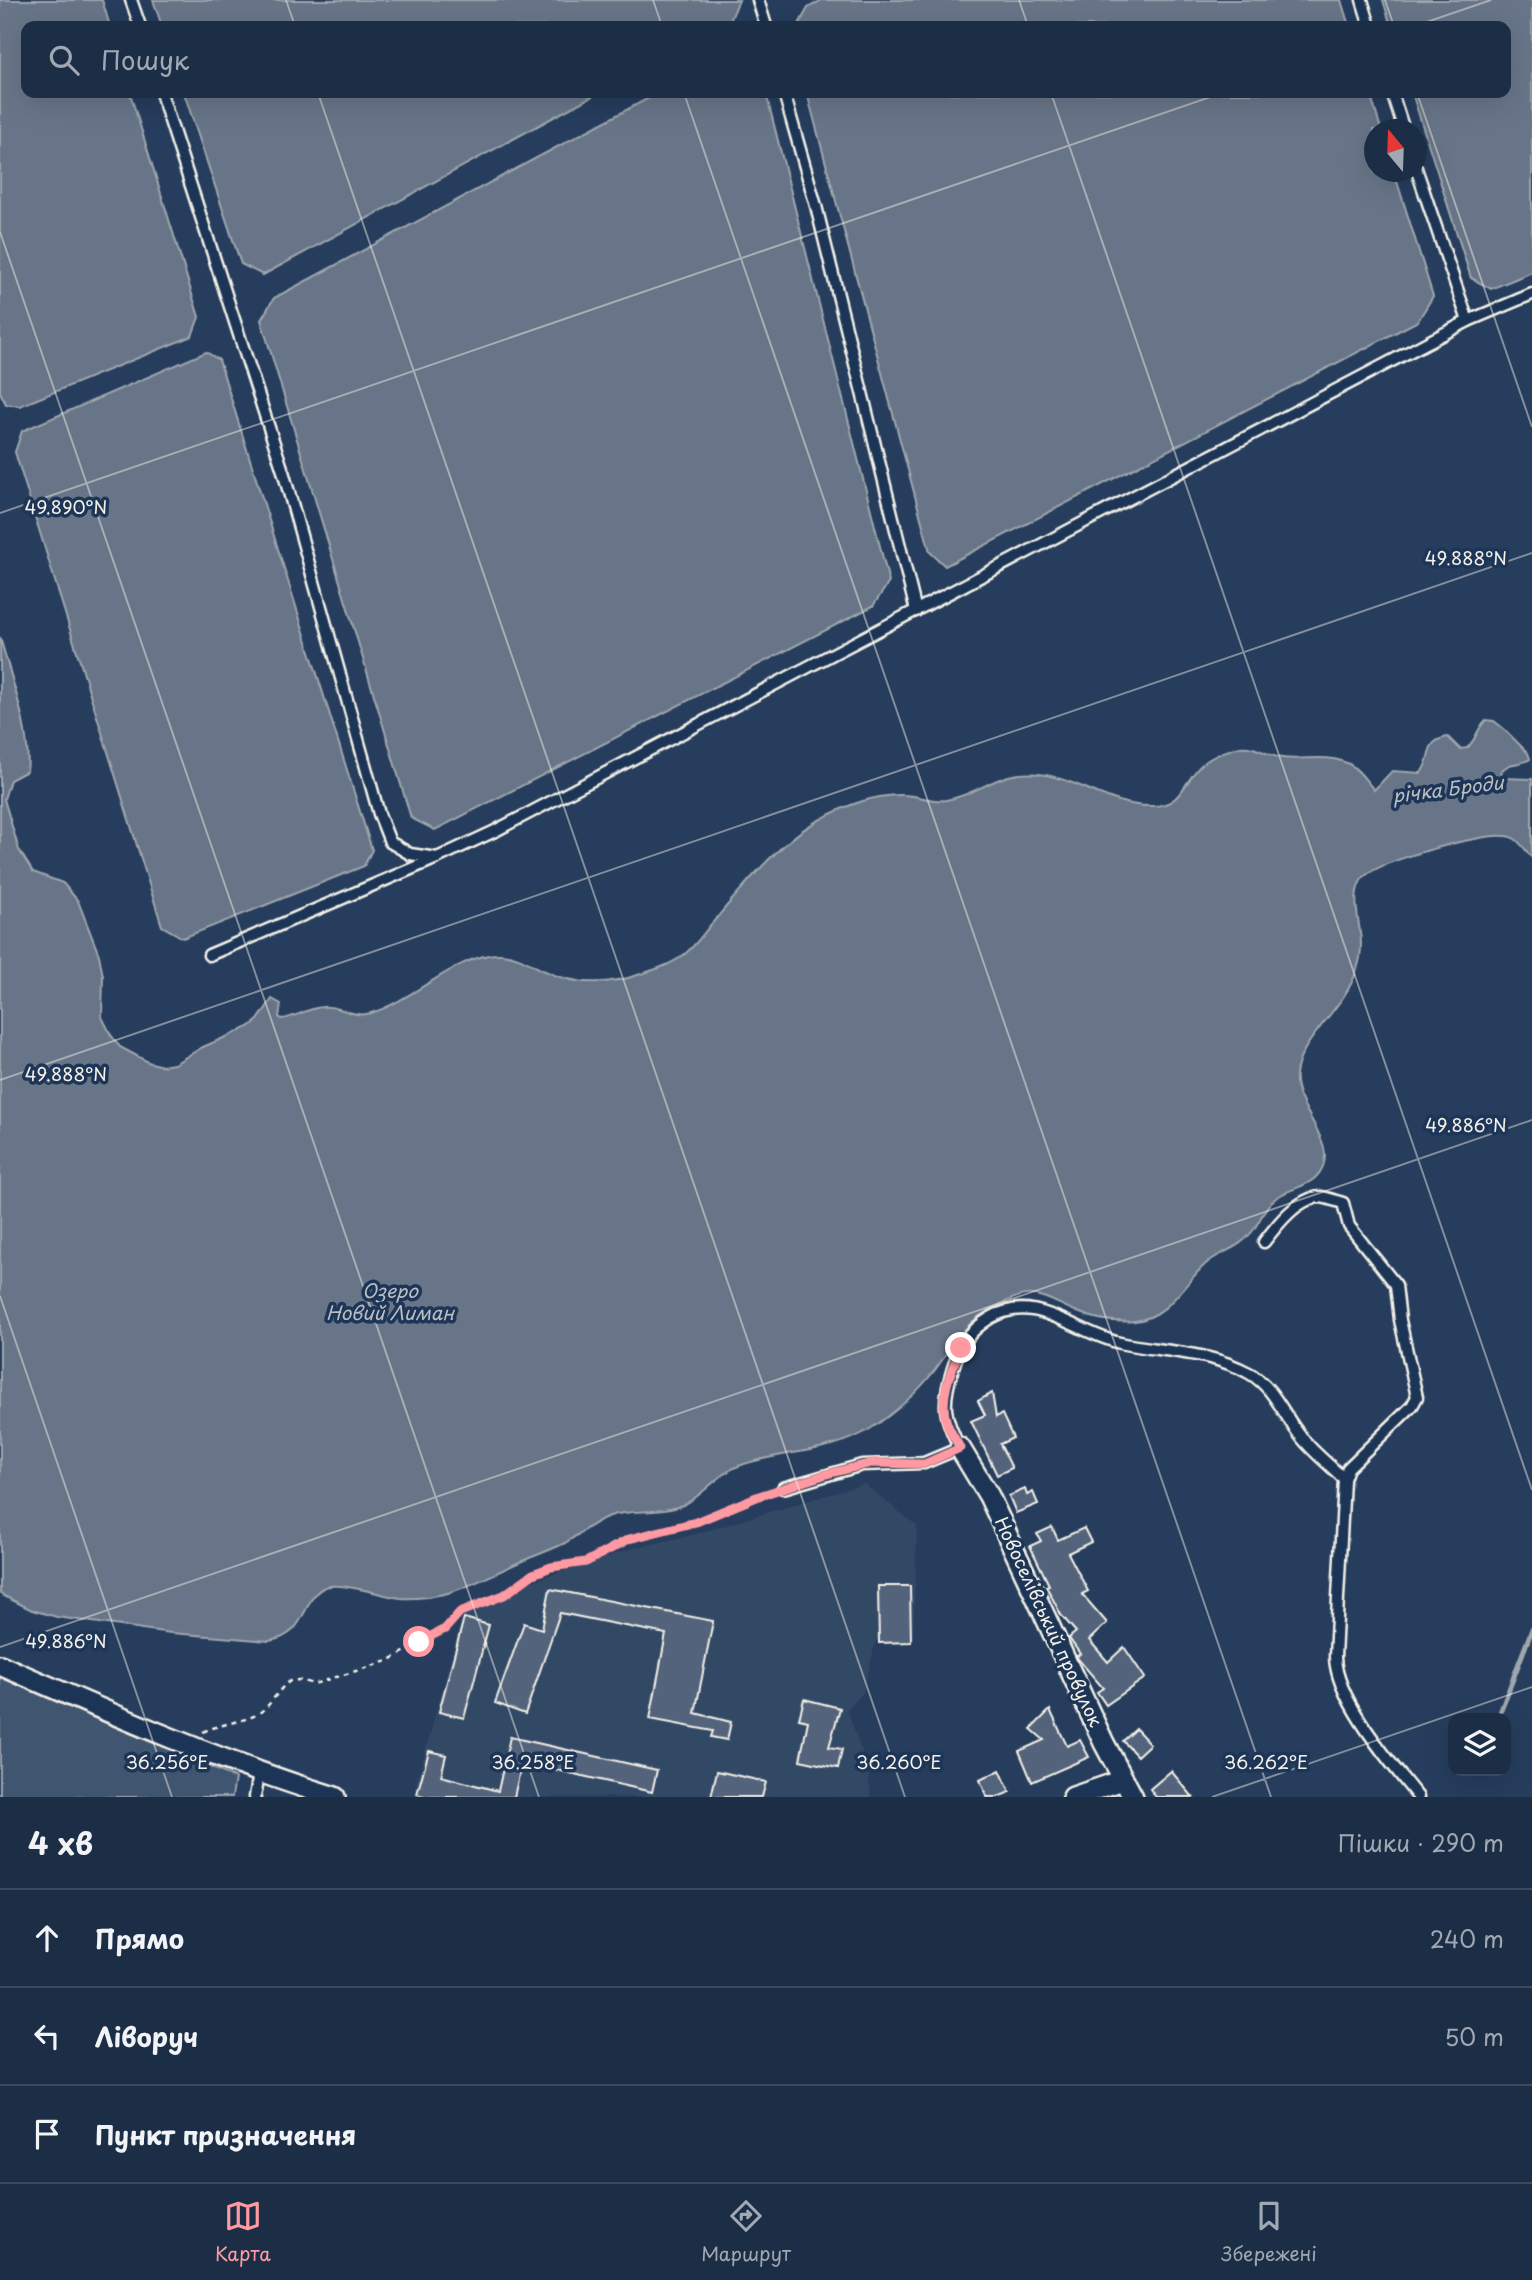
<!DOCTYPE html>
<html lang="uk">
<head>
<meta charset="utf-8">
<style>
  :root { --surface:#1c2e46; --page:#25364d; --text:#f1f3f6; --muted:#a0a8b3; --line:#3a4a5f; --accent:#ff9aa2 }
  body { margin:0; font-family:"Playpen Sans",sans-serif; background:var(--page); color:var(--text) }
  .controls { position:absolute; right:21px; bottom:21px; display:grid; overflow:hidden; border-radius:14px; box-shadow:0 7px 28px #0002 }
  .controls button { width:63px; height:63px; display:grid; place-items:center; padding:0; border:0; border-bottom:2px solid var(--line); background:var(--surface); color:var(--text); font:35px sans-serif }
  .compass { position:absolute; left:1364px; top:119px; width:63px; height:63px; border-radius:50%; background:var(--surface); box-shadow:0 7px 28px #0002; rotate:341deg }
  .stop { position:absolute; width:21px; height:21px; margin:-16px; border:5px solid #ff9aa2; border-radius:50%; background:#fff }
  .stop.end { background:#ff9aa2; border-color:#fff; box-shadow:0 2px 7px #0008 }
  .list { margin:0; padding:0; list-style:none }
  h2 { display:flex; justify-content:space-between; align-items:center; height:91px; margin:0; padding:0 28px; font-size:30px }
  h2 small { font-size:23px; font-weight:400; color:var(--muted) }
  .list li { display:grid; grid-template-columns:46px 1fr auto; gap:21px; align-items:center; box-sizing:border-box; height:98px; padding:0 28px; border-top:2px solid var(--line) }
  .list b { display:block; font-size:26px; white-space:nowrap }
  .list em { font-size:23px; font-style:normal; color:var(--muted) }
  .icon { flex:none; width:38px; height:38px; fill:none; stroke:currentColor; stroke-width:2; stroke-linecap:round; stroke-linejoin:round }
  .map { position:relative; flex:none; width:1532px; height:1797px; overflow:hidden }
  .search { position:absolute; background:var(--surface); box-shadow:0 7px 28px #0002; left:21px; right:21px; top:21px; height:77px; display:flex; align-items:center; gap:18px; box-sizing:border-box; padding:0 24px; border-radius:14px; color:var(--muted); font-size:26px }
  .sheet { height:385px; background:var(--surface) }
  nav { display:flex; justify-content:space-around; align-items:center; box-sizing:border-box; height:98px; border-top:2px solid var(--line); background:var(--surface); font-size:19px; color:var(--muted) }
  nav a { display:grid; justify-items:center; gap:4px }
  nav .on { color:var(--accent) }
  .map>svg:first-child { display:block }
</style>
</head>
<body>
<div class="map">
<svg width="1532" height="1797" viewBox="0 0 1532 1797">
  <rect width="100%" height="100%" fill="#263d5d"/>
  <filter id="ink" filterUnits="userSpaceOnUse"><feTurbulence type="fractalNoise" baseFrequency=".0143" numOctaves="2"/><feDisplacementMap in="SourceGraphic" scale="14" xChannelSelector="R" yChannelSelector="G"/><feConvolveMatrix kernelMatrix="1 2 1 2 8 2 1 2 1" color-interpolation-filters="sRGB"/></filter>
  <g filter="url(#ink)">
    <!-- built -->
    <polygon fill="#334966" points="864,1484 917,1526 913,1642 876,1640 863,1693 847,1709 867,1767 871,1797 439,1797 415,1789 466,1603 633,1548 689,1536"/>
    <!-- green -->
    <polygon fill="#40546f" stroke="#9aa2ac" stroke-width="2" points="0,1673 235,1778 232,1797 0,1797"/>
    <!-- water -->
    <g fill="#677588" stroke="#9fa7ae" stroke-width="2">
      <polygon points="0,0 102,0 110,26 26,26 26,93 130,93 199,317 192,336 20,406 6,404 0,392"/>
      <polygon points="153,0 739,0 730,21 721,26 162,26"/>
      <polygon points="822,0 1341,0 1349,26 798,26 808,8"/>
      <polygon points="1383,0 1532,0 1532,272 1491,289 1471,278 1412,93 1506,93 1506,26 1391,26"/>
      <polygon points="184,93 598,93 263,275 241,264"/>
      <polygon points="658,93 766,93 889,582 873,606 435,830 411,818 261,320 274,298"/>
      <polygon points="807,93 1370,93 1381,129 1374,130 1374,172 1394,172 1433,296 1418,321 945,566 930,552"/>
      <polygon points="206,352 219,360 372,850 364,866 183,938 162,926 15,452 22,431"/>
      <path d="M 0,637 C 10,674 32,735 27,771 L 10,780 L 4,799 L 19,850 L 33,872 L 63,883 L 78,901 L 99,955 L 103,976 L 102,1017 L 111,1035 L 120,1047 L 148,1062 L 162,1066 L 174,1064 L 203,1047 L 249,1027 L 258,1020 L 272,999 L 281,1004 L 279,1017 L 282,1019 C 297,1017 314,1005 329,1007 C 344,1008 355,1018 371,1013 C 412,1001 458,954 499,954 C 516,954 530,964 545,971 C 576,986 609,985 641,974 C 657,969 673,964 686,953 C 697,944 705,931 714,921 C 742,888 783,838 821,819 C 844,806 876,794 903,795 C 918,795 931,802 946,800 C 986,793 997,767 1046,775 C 1083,782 1113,807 1152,806 C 1185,806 1184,776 1206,761 C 1216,755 1229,749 1240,747 C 1256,745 1267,756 1282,758 C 1305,761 1326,753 1349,764 C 1360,770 1366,781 1374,790 L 1392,771 L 1421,773 C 1433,757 1423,741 1448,737 L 1460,749 L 1467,748 C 1476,741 1477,728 1486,720 L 1494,721 L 1503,728 L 1528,753 L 1530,759 C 1521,766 1507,761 1501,772 L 1503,778 L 1532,779 L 1532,858 C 1527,852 1521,843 1515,839 C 1503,831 1469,840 1455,843 C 1433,849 1381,862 1365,876 C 1348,891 1361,924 1361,944 C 1361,953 1360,961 1357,969 C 1346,1008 1301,1036 1296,1074 C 1292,1109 1347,1148 1315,1178 C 1304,1188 1288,1189 1276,1198 C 1263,1207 1261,1222 1251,1233 C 1240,1248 1222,1251 1208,1262 C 1184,1282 1170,1317 1135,1321 C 1115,1323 1093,1319 1075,1311 C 1059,1305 1043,1293 1026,1295 C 1015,1296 1003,1303 993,1308 C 964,1322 953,1346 935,1370 C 917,1393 895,1413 870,1429 C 831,1454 779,1450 736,1467 C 717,1475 705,1493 687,1503 C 662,1516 635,1508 610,1516 C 594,1521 580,1534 565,1543 C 547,1552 527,1558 509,1567 C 487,1577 467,1588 444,1594 C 430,1597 415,1599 401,1598 C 382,1596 339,1580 323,1588 C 301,1600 308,1635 269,1641 L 171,1633 L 57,1617 L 32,1610 L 0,1594 Z"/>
    </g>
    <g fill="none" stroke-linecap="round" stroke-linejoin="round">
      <!-- stream -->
      <polyline stroke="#9fa7ae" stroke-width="5" points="1498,1718 1532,1629"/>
    </g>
    <!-- building -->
    <g fill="#52647b" stroke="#f4f1e8" stroke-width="2">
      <polygon points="992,1393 996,1417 1002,1414 1013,1438 1000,1444 1012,1468 997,1475 971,1421 985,1415 978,1401"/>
      <polygon points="1025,1489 1027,1495 1033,1492 1038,1504 1016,1513 1009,1496"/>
      <polygon points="1052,1527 1058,1540 1084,1528 1091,1542 1068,1553 1088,1591 1082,1594 1107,1623 1089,1640 1108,1662 1124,1647 1145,1678 1106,1705 1097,1692 1103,1688 1078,1659 1077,1656 1080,1654 1069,1638 1076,1632 1061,1615 1046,1586 1049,1585 1030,1546 1041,1541 1037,1534"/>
      <polygon points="878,1586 910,1586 911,1642 879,1643"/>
      <polygon points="550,1589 713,1621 695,1713 731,1722 727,1740 711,1737 713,1731 650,1719 666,1634 560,1613 525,1714 495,1703 524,1623 542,1629"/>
      <polygon points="464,1618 489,1625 464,1718 439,1712"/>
      <polygon points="804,1699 840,1708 829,1747 842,1749 838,1768 800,1760 808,1721 799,1719"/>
      <polygon points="1050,1710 1067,1746 1080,1740 1089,1757 1032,1782 1019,1751 1044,1740 1031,1729"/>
      <polygon points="1136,1729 1150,1744 1137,1756 1123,1741"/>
      <polygon points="510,1737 657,1770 652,1792 522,1762 514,1797 427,1797 417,1794 429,1751 446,1755 441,1776 498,1791"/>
      <polygon points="1000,1770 1010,1792 998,1797 987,1797 980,1780"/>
      <polygon points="717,1771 766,1782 762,1797 711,1797"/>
      <polygon points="1171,1771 1193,1797 1156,1797 1150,1789"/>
    </g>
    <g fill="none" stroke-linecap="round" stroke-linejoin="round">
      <defs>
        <g id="service">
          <polyline points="131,0 140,26"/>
          <polyline points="758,0 766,26"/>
          <polyline points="1362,0 1370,26"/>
          <polyline points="161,93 283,471 379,814 390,842 410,854 437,858 495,831 1468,321 1532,294"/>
          <polyline points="784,93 816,206 916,611"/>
          <polyline points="1392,93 1404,130"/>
          <polyline points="1416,168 1468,321"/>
          <polyline points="209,955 437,858"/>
          <path d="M 1264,1242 C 1276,1226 1298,1197 1321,1197 C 1328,1198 1336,1201 1343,1203 L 1349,1226 L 1396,1285 L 1400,1320 L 1417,1397 L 1412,1406 L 1348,1468 L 1344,1479"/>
          <path d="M 783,1488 L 862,1465 L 924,1463 L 960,1448 C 943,1416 942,1403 953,1368 C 960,1345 969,1331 990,1318 C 1036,1291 1075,1333 1120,1343 C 1163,1352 1209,1351 1249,1373 C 1275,1388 1283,1415 1302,1438 C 1314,1453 1330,1465 1344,1479 L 1335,1657 C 1336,1700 1391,1763 1418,1797"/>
          <polyline points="255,1797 259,1773"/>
        </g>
        <g id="minor">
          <polyline points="960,1448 989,1496 1104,1743 1133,1797"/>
          <path d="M 0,1665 C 110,1713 220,1762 335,1797"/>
          <polyline points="1073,1797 1123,1780"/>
        </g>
      </defs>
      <!-- service casing -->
      <use href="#service" stroke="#f4f1e8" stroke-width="15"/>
      <!-- minor casing -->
      <use href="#minor" stroke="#f4f1e8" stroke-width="24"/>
      <!-- path -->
      <path stroke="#f4f1e8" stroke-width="2.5" stroke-dasharray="5 5" stroke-linecap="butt" d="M 203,1732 C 221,1723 240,1723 258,1714 C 271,1706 277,1690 290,1681 L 299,1680 L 314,1684 L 388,1661 L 445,1629 L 460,1611 L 504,1595 L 541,1570 L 564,1564 L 585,1562 L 629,1539 L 696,1522 L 770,1492"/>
      <!-- service -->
      <use href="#service" stroke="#1d3557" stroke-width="10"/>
      <!-- minor -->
      <use href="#minor" stroke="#1d3557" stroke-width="19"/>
    </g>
  </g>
  <g fill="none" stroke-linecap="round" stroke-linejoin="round" filter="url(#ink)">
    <!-- route -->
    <path stroke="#ff9aa2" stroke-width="9" d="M 419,1642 L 445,1629 L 460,1612 L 504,1595 L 533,1574 L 551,1567 L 586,1562 L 629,1539 L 696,1522 L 759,1496 L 827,1474 L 872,1463 L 924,1464 L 960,1448 C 956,1440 950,1432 947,1423 C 938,1400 951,1370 961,1348"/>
  </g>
  <!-- ticks -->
  <path fill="none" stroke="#f4f1e8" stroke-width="2" stroke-opacity="0.45" d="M 286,0 L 295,26M 653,0 L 662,26M 1019,0 L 1028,26M 1385,0 L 1394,26M 1415,26 L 1491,0M 318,93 L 905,1797M 684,93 L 1271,1797M 1051,93 L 1532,1490M 1417,93 L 1532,427M 0,232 L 539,1797M 0,513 L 1222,93M 0,1080 L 1532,553M 0,1296 L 172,1797M 0,1647 L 1532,1120M 1212,1797 L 1532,1687"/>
  <g text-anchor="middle" stroke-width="7" stroke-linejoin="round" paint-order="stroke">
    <!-- street labels -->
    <g font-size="18" fill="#f4f1e8" stroke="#1d3557">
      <text transform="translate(1048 1622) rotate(65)" y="6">Новоселівський провулок</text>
    </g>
    <!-- water labels -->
    <g font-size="19" font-style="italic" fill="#bcbfc2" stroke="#1d3557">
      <text transform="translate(1448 789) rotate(-7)" y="7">річка Броди</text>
      <text x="390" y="1298">Озеро<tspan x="390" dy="22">Новий Лиман</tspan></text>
    </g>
  </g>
  <g font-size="18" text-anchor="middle" fill="#f4f1e8" stroke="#1d3557" stroke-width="7" stroke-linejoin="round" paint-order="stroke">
    <text x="66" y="514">49.890°N</text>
    <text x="1466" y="565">49.888°N</text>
    <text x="66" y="1081">49.888°N</text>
    <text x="1466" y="1132">49.886°N</text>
    <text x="66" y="1648">49.886°N</text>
    <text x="167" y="1769">36.256°E</text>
    <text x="533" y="1769">36.258°E</text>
    <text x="899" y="1769">36.260°E</text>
    <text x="1266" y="1769">36.262°E</text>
  </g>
</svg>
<div class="controls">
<button><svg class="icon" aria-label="layers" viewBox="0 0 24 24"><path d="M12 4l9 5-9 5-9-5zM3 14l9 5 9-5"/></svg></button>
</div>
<svg class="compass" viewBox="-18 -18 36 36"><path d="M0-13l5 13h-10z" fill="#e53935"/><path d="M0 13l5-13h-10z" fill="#a0a8b3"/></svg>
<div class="stop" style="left:419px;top:1642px"></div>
<div class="stop end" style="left:961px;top:1348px"></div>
<div class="search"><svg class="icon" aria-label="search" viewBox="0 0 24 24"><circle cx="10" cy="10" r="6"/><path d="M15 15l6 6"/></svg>Пошук</div>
</div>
<section class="sheet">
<h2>4 хв<small>Пішки · 290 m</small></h2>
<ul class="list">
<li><svg class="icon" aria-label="ahead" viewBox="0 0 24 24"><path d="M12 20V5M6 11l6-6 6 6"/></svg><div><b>Прямо</b></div><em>240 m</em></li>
<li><svg class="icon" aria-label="left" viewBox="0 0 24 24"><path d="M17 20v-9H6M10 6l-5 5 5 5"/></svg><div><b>Ліворуч</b></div><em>50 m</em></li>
<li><svg class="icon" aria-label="arrive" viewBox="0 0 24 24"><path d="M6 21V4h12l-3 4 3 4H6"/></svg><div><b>Пункт призначення</b></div></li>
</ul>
</section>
<nav>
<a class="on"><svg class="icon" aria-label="map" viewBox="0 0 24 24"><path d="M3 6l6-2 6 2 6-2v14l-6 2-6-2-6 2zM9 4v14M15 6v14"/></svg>Карта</a>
<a><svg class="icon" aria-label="directions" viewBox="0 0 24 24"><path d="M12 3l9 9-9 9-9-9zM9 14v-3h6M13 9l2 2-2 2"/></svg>Маршрут</a>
<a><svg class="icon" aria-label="saved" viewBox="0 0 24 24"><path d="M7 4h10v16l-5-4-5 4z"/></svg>Збережені</a>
</nav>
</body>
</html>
